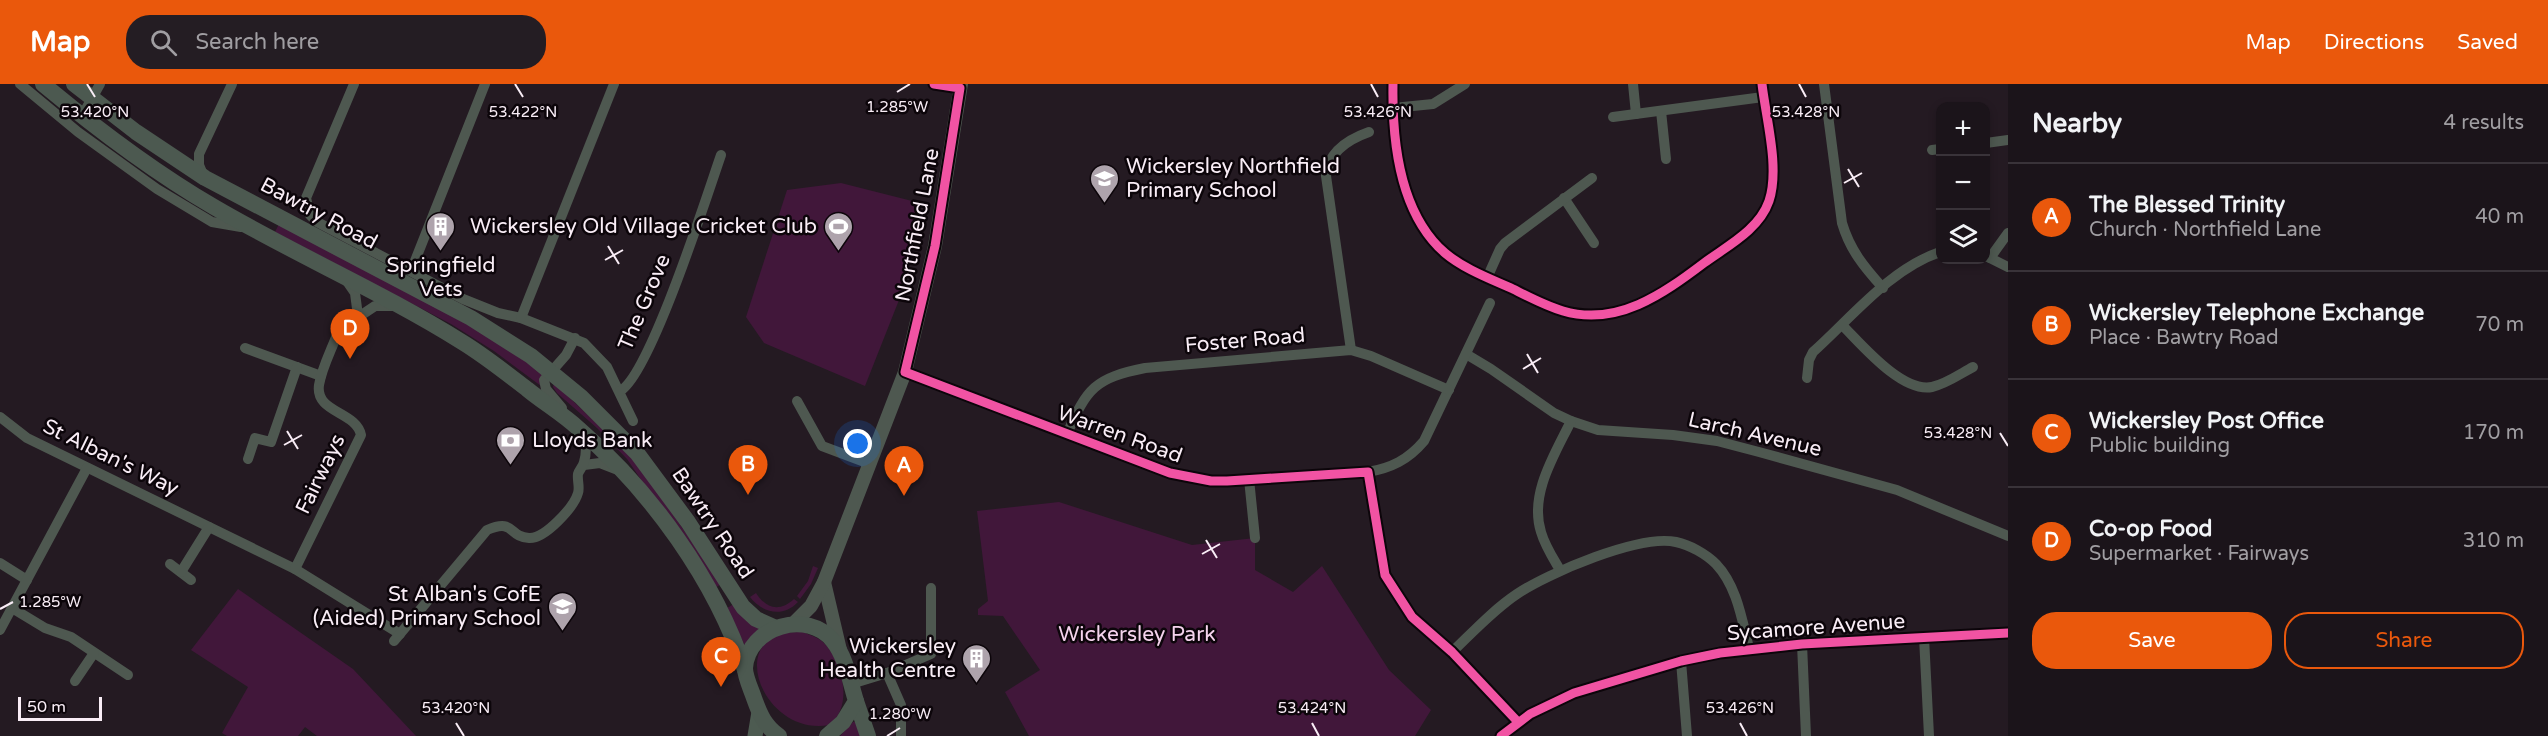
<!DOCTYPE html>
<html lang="en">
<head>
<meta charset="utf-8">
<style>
  :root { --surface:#1b141a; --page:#241d23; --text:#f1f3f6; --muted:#a09ea2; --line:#393339; --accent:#ea580c }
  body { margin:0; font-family:"Varela Round",sans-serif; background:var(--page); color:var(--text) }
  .controls { position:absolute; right:18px; top:18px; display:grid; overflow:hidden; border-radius:12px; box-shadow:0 3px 9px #0003 }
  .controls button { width:54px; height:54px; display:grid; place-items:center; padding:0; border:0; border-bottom:2px solid var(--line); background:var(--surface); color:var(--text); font:30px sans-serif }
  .scale { position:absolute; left:18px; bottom:15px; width:84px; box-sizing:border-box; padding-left:6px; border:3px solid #f9edf6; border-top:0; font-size:16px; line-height:21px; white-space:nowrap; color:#f9edf6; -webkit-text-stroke:4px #0c050a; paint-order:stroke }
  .you { position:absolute; left:858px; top:360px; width:21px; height:21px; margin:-15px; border:4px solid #fff; border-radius:50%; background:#1a73e8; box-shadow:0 0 0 9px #1a73e833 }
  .badge { display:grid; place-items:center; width:39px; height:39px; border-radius:50%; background:var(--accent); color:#fff; font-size:20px; font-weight:700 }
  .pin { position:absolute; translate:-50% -50px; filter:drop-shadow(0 2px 3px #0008) }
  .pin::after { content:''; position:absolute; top:32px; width:21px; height:18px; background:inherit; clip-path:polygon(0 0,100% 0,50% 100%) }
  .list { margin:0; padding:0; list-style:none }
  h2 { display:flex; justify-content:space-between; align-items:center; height:78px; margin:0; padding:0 24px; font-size:26px }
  h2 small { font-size:20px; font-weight:400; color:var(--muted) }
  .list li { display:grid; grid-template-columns:39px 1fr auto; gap:18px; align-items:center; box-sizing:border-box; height:108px; padding:0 24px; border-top:2px solid var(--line) }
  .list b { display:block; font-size:22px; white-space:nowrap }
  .list p { margin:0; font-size:20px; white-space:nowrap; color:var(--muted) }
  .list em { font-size:20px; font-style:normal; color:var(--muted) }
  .actions { display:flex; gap:12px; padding:18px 24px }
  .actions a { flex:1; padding:14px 0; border:2px solid var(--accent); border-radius:24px; text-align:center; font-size:21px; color:var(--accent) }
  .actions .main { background:var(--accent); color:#fff }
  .icon { flex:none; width:33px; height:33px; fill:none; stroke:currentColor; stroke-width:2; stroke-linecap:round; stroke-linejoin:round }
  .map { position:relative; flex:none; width:2008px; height:652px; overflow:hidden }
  header { display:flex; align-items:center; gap:36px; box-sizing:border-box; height:84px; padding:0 30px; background:var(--accent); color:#fff }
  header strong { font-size:28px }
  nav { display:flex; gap:33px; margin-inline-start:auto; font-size:21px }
  .search { width:420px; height:54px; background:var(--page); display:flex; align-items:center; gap:15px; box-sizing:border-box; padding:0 21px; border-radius:24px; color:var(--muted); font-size:22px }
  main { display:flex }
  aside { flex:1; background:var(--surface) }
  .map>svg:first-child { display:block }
</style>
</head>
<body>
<header>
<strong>Map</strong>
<div class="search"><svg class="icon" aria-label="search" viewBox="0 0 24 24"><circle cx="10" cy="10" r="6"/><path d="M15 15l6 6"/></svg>Search here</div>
<nav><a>Map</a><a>Directions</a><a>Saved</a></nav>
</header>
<main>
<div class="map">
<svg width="2008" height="652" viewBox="0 0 2008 652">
  <rect width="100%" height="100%" fill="#241a22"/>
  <!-- green -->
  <g fill="#41173a">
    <polygon points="841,99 920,119 899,216 865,302 764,259 746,233 787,106"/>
    <polygon points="279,140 450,228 542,287 541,302 494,267 451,240 275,148"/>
    <polygon points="554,299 636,377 721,500 715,504 627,375 597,344 557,309 553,303"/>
    <polygon points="1059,418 1192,461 1255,454 1255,486 1293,508 1322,482 1389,586 1431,626 1415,652 1029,652 1005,608 1040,586 1003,532 978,531 978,525 988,517 977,427"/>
    <polygon points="813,482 818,484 811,500 800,515 797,512 808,497"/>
    <polygon points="238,505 353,585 416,652 317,652 305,643 298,652 227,652 222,649 248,603 191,566"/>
    <path d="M 756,509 C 766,525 780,528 794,515 L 798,518 C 783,534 762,529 750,513 Z"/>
    <polygon points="734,520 759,545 745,562 727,524"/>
    <path d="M 803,548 C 810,551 817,553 823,558 C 843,577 854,623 829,641 C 767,652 728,562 784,549 C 790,548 797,548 803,548 Z"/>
    <polygon points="853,638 855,638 861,652 840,652"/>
  </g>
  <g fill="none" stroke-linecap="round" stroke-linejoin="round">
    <!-- minor -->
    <g stroke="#4e5850" stroke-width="10">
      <polyline points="20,0 78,48 157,105 212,138 241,143"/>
      <polyline points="354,0 306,114 310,131 317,138 463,215 498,229 521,234 584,259 607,283 633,337"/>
      <polyline points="934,0 960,4"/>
      <path d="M 1393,0 C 1392,57 1399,129 1445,169 C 1464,185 1491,195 1513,205 C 1529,213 1546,222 1563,227 C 1617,243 1663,210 1704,179 C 1727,162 1759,146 1769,117 C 1780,84 1766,35 1762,0"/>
      <polyline points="1633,0 1636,30"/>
      <path d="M 1824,0 L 1842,139 C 1850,166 1864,183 1883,204"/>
      <polyline points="1393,24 1433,20 1465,0"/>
      <polyline points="1661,27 1666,75"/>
      <polyline points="82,32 100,0"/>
      <polyline points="1613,33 1763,13"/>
      <polyline points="1986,59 2008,56"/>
      <polyline points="1932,66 1940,65"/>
      <polyline points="204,93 199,81 199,70 232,0"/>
      <polyline points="1564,114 1594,159"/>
      <polyline points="1986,172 2008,183"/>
      <polyline points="1990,174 2008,149"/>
      <polyline points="411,187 485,0"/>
      <polyline points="1487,194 1500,165 1505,159 1592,94"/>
      <polyline points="346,196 355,209 358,232"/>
      <polyline points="521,234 614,0"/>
      <path d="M 1843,242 C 1862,261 1902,309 1932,303 C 1946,300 1960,290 1973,283"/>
      <polyline points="245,264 321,292"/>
      <path d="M 1351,266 L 1326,92 C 1328,68 1349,55 1369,48"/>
      <polyline points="1466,270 1491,285 1554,329 1571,337 1598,346 1673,351 1717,357 1759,368 1897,406 2008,452"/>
      <path d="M 905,288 L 1170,389 L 1211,397 L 1227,397 L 1368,388 C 1391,384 1408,376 1424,357 L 1490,219"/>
      <path d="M 1807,294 L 1809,276 L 1813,268 C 1852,233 1890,185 1940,168"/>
      <path d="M 620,307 C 650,291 707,111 721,71"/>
      <polyline points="797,317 822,362 870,380"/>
      <polyline points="562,324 546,305 544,296 566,271 575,254"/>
      <polyline points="0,333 27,354 295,485 400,550"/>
      <path d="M 1067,350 C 1087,304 1095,294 1145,284 L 1351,266 L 1371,272 L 1449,306"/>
      <polyline points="248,375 255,354 271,358 297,283"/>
      <polyline points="584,381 600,379 618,386"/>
      <polyline points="1368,388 1385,491 1412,533 1452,568 1518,638"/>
      <polyline points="1249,395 1255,454"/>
      <polyline points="0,479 27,496"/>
      <polyline points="170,480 191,496"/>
      <path d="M 295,485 L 361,351 C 356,327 315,329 319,301 C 322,283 332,265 338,248 L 342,244 L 375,222 L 394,222"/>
      <path d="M 1560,486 C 1553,474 1545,462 1541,448 C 1529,410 1555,370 1571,337"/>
      <polyline points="181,488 209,443"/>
      <polyline points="12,524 45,544 71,553 128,591"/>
      <polyline points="0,546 87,384"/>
      <polyline points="1924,553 1929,652"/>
      <path d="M 394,557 L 487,446 C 515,434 508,453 529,454 C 545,455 574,423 578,409 C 580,403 577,396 578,390 C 579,386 583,383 584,378 C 587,369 586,360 584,351"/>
      <polyline points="1802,560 1806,652"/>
      <path d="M 1452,568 C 1473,548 1493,526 1517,510 C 1548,489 1640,450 1676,458 C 1690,461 1706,470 1716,480 C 1737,502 1742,536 1749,564"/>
      <polyline points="1681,577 1687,652"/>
      <polyline points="887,589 901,621 901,652"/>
      <polyline points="75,597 94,569"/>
      <polyline points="851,600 887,589 931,570 931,504"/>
      <polyline points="1501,652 1530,630 1574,609 1681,577 1720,569 1802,560 2008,549"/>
    </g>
    <!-- tertiary -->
    <g stroke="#4e5850" stroke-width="14">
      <polyline points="824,498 840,566"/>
      <polyline points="793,540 811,522 824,498 905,288 935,162 961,0"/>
    </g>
    <!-- secondary -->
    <polyline stroke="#4d5b51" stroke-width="15" points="755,652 759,628"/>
    <!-- primary -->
    <g stroke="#4c5950" stroke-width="16">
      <path d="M 43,0 C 97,45 154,88 214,123 C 296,171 382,208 462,258 C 485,272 506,289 527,305 C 544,319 563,330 579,345 C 651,407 715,496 745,586"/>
      <polyline points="74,0 136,48 205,94 471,234 531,272 581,313 637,369 688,438 743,523 756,535 776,544"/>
      <polyline points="856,617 868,652"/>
      <path d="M 779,652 C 765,642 760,631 754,614 C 751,605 745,593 745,584 C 748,542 808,525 833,557 C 846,573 850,598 856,617 L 843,638 L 827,652"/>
    </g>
    <defs>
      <g id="cycleway">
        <polyline points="934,0 960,4 935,162 905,288 1170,389 1211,397 1227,397 1368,388 1385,491 1412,533 1452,568 1518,638"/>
        <path d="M 1393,0 C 1392,57 1399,129 1445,169 C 1464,185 1491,195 1513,205 C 1529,213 1546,222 1563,227 C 1617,243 1663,210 1704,179 C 1727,162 1759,146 1769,117 C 1780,84 1766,35 1762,0"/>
        <polyline points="1501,652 1530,630 1574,609 1681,577 1720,569 1802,560 2008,549"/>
      </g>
    </defs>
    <!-- cycleway casing -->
    <use href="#cycleway" stroke="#0c050a" stroke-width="13"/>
    <!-- cycleway -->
    <use href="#cycleway" stroke="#f153a3" stroke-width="9"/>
  </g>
  <!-- ticks -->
  <path fill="none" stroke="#f9edf6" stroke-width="2" d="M 87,0 L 95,13M 515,0 L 523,13M 1371,0 L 1378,13M 1799,0 L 1806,13M 897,8 L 910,0M 1848,85 L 1859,103M 1844,99 L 1862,89M 608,162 L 619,180M 605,176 L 623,166M 1527,270 L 1538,289M 1523,285 L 1541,274M 287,347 L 298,365M 2000,349 L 2008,362M 284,361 L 302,351M 1206,456 L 1217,474M 1202,470 L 1220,460M 0,525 L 13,518M 456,639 L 464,652M 1312,639 L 1319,652M 1740,639 L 1747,652M 887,652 L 900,644"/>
  <!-- icons -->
  <defs>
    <symbol id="school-pin" viewBox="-11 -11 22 30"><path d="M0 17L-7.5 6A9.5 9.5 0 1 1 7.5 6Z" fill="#aea3ac" stroke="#0c050a"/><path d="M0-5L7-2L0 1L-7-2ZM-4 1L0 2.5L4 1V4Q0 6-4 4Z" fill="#fff"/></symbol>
    <symbol id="building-pin" viewBox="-11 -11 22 30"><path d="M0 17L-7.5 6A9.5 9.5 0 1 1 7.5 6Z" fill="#aea3ac" stroke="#0c050a"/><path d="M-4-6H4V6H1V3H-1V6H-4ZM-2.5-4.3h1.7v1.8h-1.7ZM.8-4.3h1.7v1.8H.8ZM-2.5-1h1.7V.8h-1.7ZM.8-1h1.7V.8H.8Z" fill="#fff"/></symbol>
    <symbol id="stadium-pin" viewBox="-11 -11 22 30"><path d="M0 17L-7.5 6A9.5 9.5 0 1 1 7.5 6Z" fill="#aea3ac" stroke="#0c050a"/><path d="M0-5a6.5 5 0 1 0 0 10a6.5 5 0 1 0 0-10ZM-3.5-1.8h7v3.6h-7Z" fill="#fff"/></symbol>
    <symbol id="bank-pin" viewBox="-11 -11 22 30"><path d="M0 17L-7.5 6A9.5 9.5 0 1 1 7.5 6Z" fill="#aea3ac" stroke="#0c050a"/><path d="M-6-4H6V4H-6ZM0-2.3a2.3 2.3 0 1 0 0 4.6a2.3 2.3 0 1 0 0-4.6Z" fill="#fff"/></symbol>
  </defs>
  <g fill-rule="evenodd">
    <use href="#school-pin" x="1088" y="78" width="33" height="45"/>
    <use href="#building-pin" x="424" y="126" width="33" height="45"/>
    <use href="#stadium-pin" x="822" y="126" width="33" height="45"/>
    <use href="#bank-pin" x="494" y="340" width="33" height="45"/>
    <use href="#school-pin" x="546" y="506" width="33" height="45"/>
    <use href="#building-pin" x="960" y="558" width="33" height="45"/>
  </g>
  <g text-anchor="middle" stroke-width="5" stroke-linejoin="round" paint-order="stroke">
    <!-- poi labels -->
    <g font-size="21" fill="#f9edf6" stroke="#0c050a" text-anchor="end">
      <text x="1126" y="89" text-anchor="start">Wickersley Northfield<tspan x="1126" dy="24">Primary School</tspan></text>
      <text x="817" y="149">Wickersley Old Village Cricket Club</text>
      <text x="441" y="188" text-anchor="middle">Springfield<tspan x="441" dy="24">Vets</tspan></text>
      <text x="532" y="363" text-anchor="start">Lloyds Bank</text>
      <text x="541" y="517">St Alban's CofE<tspan x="541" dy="24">(Aided) Primary School</tspan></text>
      <text x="956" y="569">Wickersley<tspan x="956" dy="24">Health Centre</tspan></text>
    </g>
    <!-- street labels -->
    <g font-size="21" fill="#f9edf6" stroke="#0c050a">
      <text transform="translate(319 129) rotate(28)" y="7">Bawtry Road</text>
      <text transform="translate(917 141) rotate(-79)" y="7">Northfield Lane</text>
      <text transform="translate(644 218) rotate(-67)" y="7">The Grove</text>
      <text transform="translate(1245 256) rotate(-5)" y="7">Foster Road</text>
      <text transform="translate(1120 350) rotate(20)" y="7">Warren Road</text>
      <text transform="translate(1755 350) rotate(13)" y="7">Larch Avenue</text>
      <text transform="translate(111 373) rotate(26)" y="7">St Alban's Way</text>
      <text transform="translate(320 390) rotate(-64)" y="7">Fairways</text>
      <text transform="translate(713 439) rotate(56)" y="7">Bawtry Road</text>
      <text transform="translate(1816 543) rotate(-4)" y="7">Sycamore Avenue</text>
    </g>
    <!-- park labels -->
    <g font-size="21" fill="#f5d3ed" stroke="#0c050a">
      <text x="1137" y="557">Wickersley Park</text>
    </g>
  </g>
  <g font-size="15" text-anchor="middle" fill="#f9edf6" stroke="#0c050a" stroke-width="5" stroke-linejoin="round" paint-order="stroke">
    <text x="897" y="28">1.285°W</text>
    <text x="95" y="33">53.420°N</text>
    <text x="523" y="33">53.422°N</text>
    <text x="1378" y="33">53.426°N</text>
    <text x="1806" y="33">53.428°N</text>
    <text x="1958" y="354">53.428°N</text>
    <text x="50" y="523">1.285°W</text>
    <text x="456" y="629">53.420°N</text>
    <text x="1312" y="629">53.424°N</text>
    <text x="1740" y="629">53.426°N</text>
    <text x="900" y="635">1.280°W</text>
  </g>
</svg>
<div class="controls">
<button>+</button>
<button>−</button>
<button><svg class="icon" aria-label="layers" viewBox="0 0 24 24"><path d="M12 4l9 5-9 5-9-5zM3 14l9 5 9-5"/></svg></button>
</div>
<div class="scale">50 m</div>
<div class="you"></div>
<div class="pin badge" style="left:904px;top:412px">A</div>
<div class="pin badge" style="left:748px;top:411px">B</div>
<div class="pin badge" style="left:721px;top:603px">C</div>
<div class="pin badge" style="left:350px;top:275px">D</div>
</div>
<aside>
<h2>Nearby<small>4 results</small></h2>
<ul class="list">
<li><span class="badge">A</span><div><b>The Blessed Trinity</b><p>Church · Northfield Lane</p></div><em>40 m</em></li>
<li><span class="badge">B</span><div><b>Wickersley Telephone Exchange</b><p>Place · Bawtry Road</p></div><em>70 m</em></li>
<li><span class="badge">C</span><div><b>Wickersley Post Office</b><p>Public building</p></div><em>170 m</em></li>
<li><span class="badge">D</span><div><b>Co-op Food</b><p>Supermarket · Fairways</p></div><em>310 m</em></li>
</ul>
<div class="actions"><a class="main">Save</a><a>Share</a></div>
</aside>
</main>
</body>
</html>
